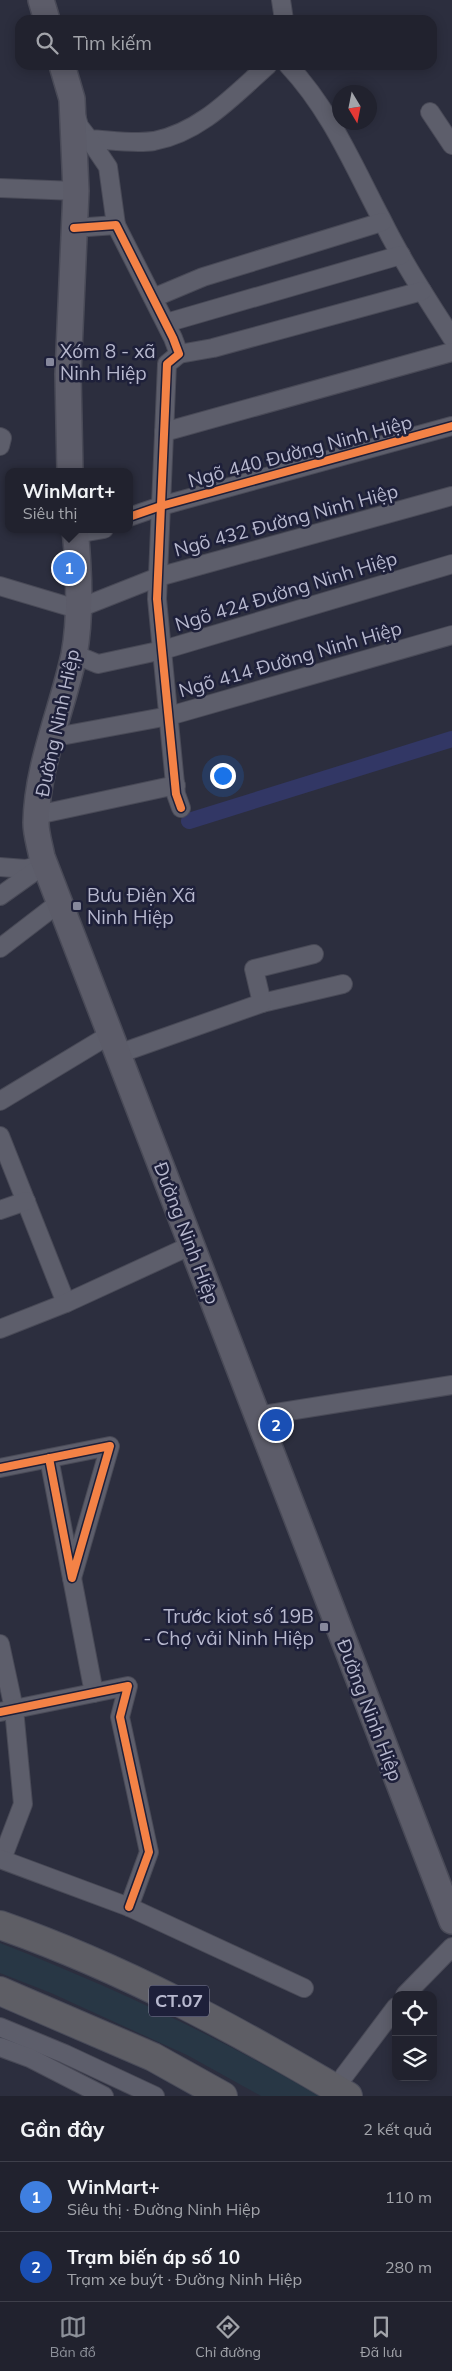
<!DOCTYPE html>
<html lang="vi">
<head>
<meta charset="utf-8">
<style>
  :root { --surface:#21222e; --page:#2d2f3a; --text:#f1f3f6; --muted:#a2a4aa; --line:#3e3f4a; --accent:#8c9099 }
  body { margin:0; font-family:Mulish,sans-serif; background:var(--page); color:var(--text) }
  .controls { position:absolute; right:15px; bottom:15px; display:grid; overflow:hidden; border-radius:10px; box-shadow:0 2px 12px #0003 }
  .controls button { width:45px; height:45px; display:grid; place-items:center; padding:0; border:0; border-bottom:1px solid var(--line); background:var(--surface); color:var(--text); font:25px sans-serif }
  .compass { position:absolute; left:332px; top:85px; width:45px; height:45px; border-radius:50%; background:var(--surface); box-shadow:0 2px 12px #0003; rotate:170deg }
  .you { position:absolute; left:222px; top:775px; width:18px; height:18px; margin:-12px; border:4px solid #fff; border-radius:50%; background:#1a73e8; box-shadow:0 0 0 8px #1a73e833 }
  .badge { display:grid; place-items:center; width:32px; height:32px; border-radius:50%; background:var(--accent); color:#fff; font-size:16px; font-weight:700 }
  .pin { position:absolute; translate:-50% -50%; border:2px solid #fff; box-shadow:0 1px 5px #0006 }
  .popup { position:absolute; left:5px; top:468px; width:128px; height:65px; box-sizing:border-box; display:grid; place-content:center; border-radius:10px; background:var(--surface); filter:drop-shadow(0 1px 4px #0005); font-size:16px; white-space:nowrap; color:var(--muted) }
  .popup b { font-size:19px; color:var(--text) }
  .popup::after { content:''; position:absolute; left:50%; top:100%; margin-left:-10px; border:10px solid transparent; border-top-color:var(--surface) }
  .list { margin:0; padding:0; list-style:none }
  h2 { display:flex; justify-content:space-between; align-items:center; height:65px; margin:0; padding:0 20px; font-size:21px }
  h2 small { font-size:16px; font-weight:400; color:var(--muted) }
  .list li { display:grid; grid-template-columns:32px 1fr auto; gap:15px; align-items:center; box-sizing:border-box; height:70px; padding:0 20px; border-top:1px solid var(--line) }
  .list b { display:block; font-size:19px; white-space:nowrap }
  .list p { margin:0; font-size:16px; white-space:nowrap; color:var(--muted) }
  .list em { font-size:16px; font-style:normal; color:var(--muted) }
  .icon { flex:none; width:28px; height:28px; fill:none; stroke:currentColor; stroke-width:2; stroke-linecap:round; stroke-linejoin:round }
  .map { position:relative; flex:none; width:452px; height:2096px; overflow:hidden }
  .search { position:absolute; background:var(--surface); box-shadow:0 2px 12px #0003; left:15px; right:15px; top:15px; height:55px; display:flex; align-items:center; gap:12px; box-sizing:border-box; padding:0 18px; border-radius:15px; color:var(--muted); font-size:19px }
  .sheet { height:205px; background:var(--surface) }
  nav { display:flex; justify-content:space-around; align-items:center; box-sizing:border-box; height:70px; border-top:1px solid var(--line); background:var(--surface); font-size:14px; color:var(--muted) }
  nav a { display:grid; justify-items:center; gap:2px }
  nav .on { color:var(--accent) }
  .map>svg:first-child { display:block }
</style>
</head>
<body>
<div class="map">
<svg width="452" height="2096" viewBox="0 0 452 2096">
  <rect width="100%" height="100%" fill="#2c2e3e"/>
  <!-- green -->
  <path fill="#283745" d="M 0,1943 C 110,1986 217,2036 319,2096 L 261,2096 L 187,2055 L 51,1993 L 0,1973 Z"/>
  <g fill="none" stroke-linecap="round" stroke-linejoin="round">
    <!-- canal -->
    <polyline stroke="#323765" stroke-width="16" points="189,821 452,739"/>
    <defs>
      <g id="minor">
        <polyline points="281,0 284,20"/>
        <path d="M 288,65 C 331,111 353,165 382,220 C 402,261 428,300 452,338"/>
        <polyline points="430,112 452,145"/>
        <path d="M 76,115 L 79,126 L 89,139 C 110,140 134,144 154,141 C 201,132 234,95 268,65"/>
        <polyline points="89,139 108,167 116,225"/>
        <polyline points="0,188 76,191"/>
        <polyline points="74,228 116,225 173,338 179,354 167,364 157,599 176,794 181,808"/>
        <polyline points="153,298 203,277 382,222"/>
        <polyline points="166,323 401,255"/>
        <polyline points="179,354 213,348 422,291"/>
        <polyline points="164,432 452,352"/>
        <polyline points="0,437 2,438 0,446"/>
        <polyline points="129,517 161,506 452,426"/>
        <polyline points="76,534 104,529"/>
        <polyline points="0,586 77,609 158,577 452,496"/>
        <polyline points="74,654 98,664 163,650 452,564"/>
        <polyline points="50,738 169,716 452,635"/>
        <polyline points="37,815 176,785"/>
        <polyline points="0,867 26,869 40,865"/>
        <polyline points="0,896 45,864"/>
        <polyline points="0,948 60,902"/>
        <polyline points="262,1003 343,984"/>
        <polyline points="118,1054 262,1003 254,969 314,954"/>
        <polyline points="0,1101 111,1034"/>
        <polyline points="0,1136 66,1303"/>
        <polyline points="0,1210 26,1201"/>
        <polyline points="0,1329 66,1303 192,1245"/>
        <polyline points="257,1416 452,1385"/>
        <polyline points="0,1468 110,1446 72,1578 49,1458"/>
        <polyline points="72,1578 94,1693"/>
        <polyline points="0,1644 14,1709 23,1804 2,1859"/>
        <polyline points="0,1712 128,1686 120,1717 149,1852 129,1907"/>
        <polyline points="0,1859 129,1907 304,1988"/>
        <polyline points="405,1995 452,1947"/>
        <polyline points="0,2027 65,2054 155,2096"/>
        <polyline points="0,2047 30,2058 104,2096"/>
        <polyline points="344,2076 396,2007"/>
      </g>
      <g id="secondary">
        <polyline points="41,0 47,20"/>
        <polyline points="62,65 72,99 76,191 68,374 70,472"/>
        <path d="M 75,529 C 79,568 81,617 74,655 C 62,711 37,765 36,823 C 36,834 40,846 42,857 L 452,1921"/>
      </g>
      <g id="motorway">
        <path d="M 0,1925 C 123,1968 237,2030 348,2096"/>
        <polyline points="0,1991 153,2057 223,2096"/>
      </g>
    </defs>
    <!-- minor casing -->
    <use href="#minor" stroke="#494a57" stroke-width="20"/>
    <!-- secondary casing -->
    <use href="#secondary" stroke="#494a57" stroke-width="28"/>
    <!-- motorway casing -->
    <use href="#motorway" stroke="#494b59" stroke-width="30"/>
    <!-- minor -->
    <use href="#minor" stroke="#5d5e6b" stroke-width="18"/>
    <!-- secondary -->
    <use href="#secondary" stroke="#5c5c69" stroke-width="25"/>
    <!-- motorway -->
    <use href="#motorway" stroke="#5e5e65" stroke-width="28"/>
    <defs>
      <g id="cycleway">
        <polyline points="74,228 116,225 173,338 179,354 167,364 157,599 176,794 181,808"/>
        <polyline points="129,517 161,506 452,426"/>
        <polyline points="0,1468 110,1446 72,1578 49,1458"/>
        <polyline points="0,1712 128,1686 120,1717 149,1852 129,1907"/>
      </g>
    </defs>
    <!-- cycleway casing -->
    <use href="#cycleway" stroke="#1e203a" stroke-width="11"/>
    <!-- cycleway -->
    <use href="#cycleway" stroke="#f48246" stroke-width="8"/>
  </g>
  <!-- markers -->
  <g fill="#86889c" stroke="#1e203a" stroke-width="2">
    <rect x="45" y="357" width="10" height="10" rx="2.5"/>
    <rect x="72" y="901" width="10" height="10" rx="2.5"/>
    <rect x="319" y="1622" width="10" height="10" rx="2.5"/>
  </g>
  <g text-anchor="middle" stroke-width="5" stroke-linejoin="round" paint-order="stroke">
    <!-- shield labels -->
    <rect fill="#1e203a" stroke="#898aa2" stroke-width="1" x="149" y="1985.5" width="60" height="31" rx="4"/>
    <g font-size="18" font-weight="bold" fill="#b7b8ce">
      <text x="179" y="2007">CT.07</text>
    </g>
    <!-- poi labels -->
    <g font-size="19" fill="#b7b8ce" stroke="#1e203a" text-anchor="start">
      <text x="60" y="358">Xóm 8 - xã<tspan x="60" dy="22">Ninh Hiệp</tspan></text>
      <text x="87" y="902">Bưu Điện Xã<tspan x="87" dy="22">Ninh Hiệp</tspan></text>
      <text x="314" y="1623" text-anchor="end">Trước kiot số 19B<tspan x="314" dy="22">- Chợ vải Ninh Hiệp</tspan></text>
    </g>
    <!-- street labels -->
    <g font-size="19" fill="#b7b8ce" stroke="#1e203a">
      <text transform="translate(300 451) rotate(-15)" y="7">Ngõ 440 Đường Ninh Hiệp</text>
      <text transform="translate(286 520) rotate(-15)" y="7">Ngõ 432 Đường Ninh Hiệp</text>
      <text transform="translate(286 591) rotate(-17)" y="7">Ngõ 424 Đường Ninh Hiệp</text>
      <text transform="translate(290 659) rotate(-16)" y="7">Ngõ 414 Đường Ninh Hiệp</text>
      <text transform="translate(57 723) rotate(-78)" y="7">Đường Ninh Hiệp</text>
      <text transform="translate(187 1233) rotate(69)" y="7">Đường Ninh Hiệp</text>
      <text transform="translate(370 1710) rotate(69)" y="7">Đường Ninh Hiệp</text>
    </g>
  </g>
</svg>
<div class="controls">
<button><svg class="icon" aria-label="locate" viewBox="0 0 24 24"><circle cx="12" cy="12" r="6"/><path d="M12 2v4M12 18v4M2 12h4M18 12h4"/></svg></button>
<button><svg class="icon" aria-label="layers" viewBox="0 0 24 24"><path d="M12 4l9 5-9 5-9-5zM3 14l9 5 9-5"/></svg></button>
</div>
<svg class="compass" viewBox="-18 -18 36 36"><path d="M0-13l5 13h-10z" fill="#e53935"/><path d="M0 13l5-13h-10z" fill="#a2a4aa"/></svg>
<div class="you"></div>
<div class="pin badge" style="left:69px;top:568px;background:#3f7fe0">1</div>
<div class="popup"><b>WinMart+</b>Siêu thị</div>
<div class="pin badge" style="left:276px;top:1425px;background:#1a4fb4">2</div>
<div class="search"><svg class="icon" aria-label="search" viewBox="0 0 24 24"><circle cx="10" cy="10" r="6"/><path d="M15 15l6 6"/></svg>Tìm kiếm</div>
</div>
<section class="sheet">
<h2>Gần đây<small>2 kết quả</small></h2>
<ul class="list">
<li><span class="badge" style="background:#3f7fe0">1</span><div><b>WinMart+</b><p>Siêu thị · Đường Ninh Hiệp</p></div><em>110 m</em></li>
<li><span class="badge" style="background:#1a4fb4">2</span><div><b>Trạm biến áp số 10</b><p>Trạm xe buýt · Đường Ninh Hiệp</p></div><em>280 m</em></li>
</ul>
</section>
<nav>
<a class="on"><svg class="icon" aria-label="map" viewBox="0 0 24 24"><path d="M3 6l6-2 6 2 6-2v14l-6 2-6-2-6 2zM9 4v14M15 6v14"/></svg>Bản đồ</a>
<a><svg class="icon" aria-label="directions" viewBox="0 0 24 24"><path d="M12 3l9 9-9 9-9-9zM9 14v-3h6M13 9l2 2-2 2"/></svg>Chỉ đường</a>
<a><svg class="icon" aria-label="saved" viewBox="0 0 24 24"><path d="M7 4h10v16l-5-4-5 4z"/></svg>Đã lưu</a>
</nav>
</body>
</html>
